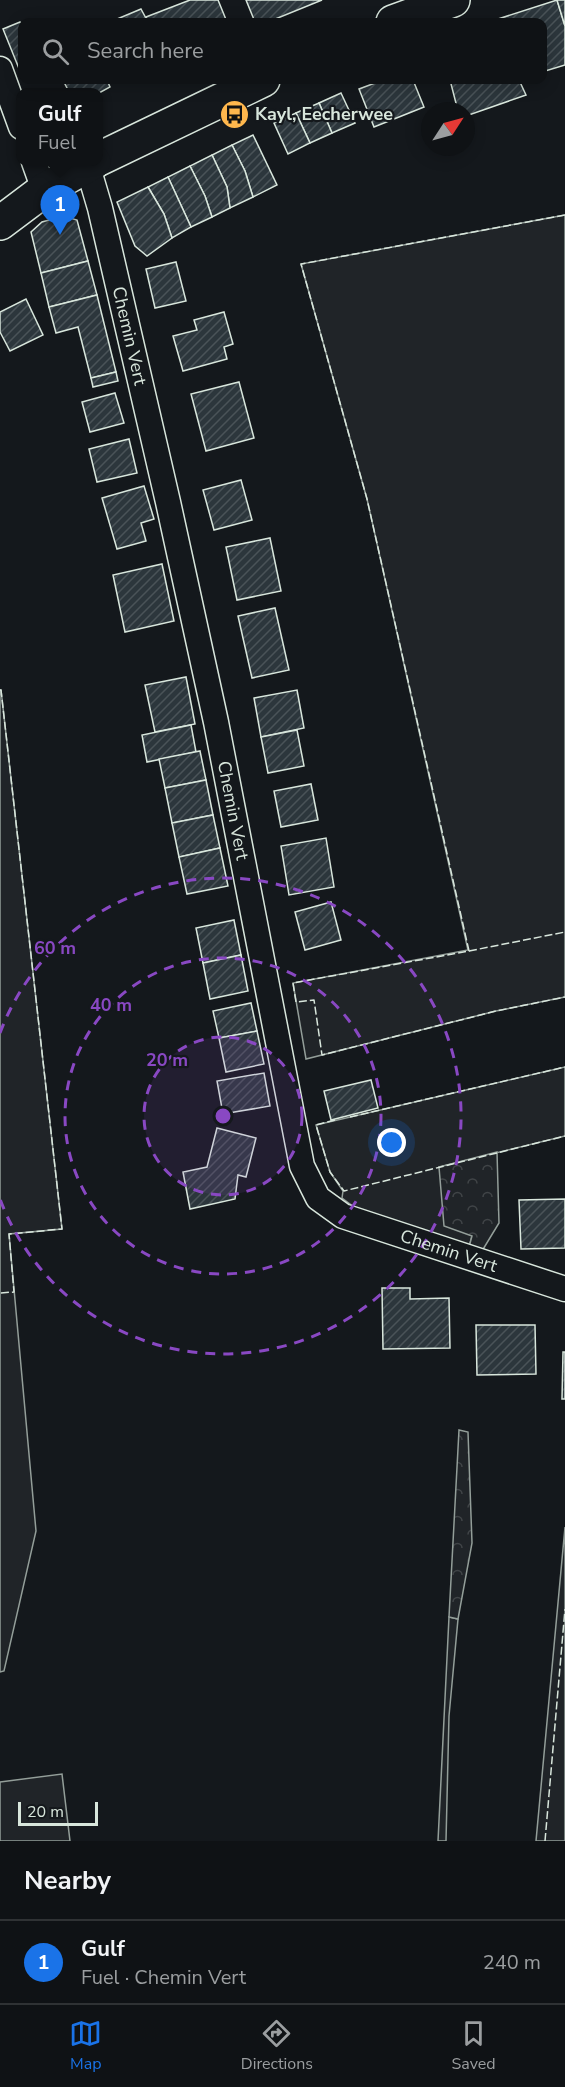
<!DOCTYPE html>
<html lang="en">
<head>
<meta charset="utf-8">
<style>
  :root { --surface:#0f1215; --page:#1d2022; --text:#f1f3f6; --muted:#9b9ea0; --line:#2f3234; --accent:#1a73e8 }
  body { margin:0; font-family:"Nunito Sans",sans-serif; background:var(--page); color:var(--text) }
  .compass { position:absolute; left:421px; top:102px; width:54px; height:54px; border-radius:50%; background:var(--surface); box-shadow:0 3px 15px #0003; rotate:54deg }
  .scale { position:absolute; left:18px; bottom:15px; width:80px; box-sizing:border-box; padding-left:6px; border:3px solid #d8e6dc; border-top:0; font-size:16px; line-height:21px; white-space:nowrap; color:#d8e6dc; -webkit-text-stroke:4px #14181c; paint-order:stroke }
  .you { position:absolute; left:392px; top:1143px; width:21px; height:21px; margin:-15px; border:4px solid #fff; border-radius:50%; background:#1a73e8; box-shadow:0 0 0 9px #1a73e833 }
  .badge { display:grid; place-items:center; width:39px; height:39px; border-radius:50%; background:var(--accent); color:#fff; font-size:20px; font-weight:700 }
  .pin { position:absolute; translate:-50% -50px; filter:drop-shadow(0 2px 3px #0008) }
  .pin::after { content:''; position:absolute; top:32px; width:21px; height:18px; background:inherit; clip-path:polygon(0 0,100% 0,50% 100%) }
  .popup { position:absolute; left:16px; top:88px; width:87px; height:78px; box-sizing:border-box; display:grid; place-content:center; border-radius:12px; background:var(--surface); filter:drop-shadow(0 2px 4px #0005); font-size:20px; white-space:nowrap; color:var(--muted) }
  .popup b { font-size:22px; color:var(--text) }
  .popup::after { content:''; position:absolute; left:50%; top:100%; margin-left:-12px; border:12px solid transparent; border-top-color:var(--surface) }
  .list { margin:0; padding:0; list-style:none }
  h2 { display:flex; justify-content:space-between; align-items:center; height:78px; margin:0; padding:0 24px; font-size:26px }
  h2 small { font-size:20px; font-weight:400; color:var(--muted) }
  .list li { display:grid; grid-template-columns:39px 1fr auto; gap:18px; align-items:center; box-sizing:border-box; height:84px; padding:0 24px; border-top:2px solid var(--line) }
  .list b { display:block; font-size:22px; white-space:nowrap }
  .list p { margin:0; font-size:20px; white-space:nowrap; color:var(--muted) }
  .list em { font-size:20px; font-style:normal; color:var(--muted) }
  .icon { flex:none; width:33px; height:33px; fill:none; stroke:currentColor; stroke-width:2; stroke-linecap:round; stroke-linejoin:round }
  .map { position:relative; flex:none; width:565px; height:1841px; overflow:hidden }
  .search { position:absolute; background:var(--surface); box-shadow:0 3px 15px #0003; left:18px; right:18px; top:18px; height:66px; display:flex; align-items:center; gap:15px; box-sizing:border-box; padding:0 21px; border-radius:12px; color:var(--muted); font-size:22px }
  .sheet { height:162px; background:var(--surface) }
  nav { display:flex; justify-content:space-around; align-items:center; box-sizing:border-box; height:84px; border-top:2px solid var(--line); background:var(--surface); font-size:16px; color:var(--muted) }
  nav a { display:grid; justify-items:center; gap:3px }
  nav .on { color:var(--accent) }
  .map>svg:first-child { display:block }
</style>
</head>
<body>
<div class="map">
<svg width="565" height="1841" viewBox="0 0 565 1841">
  <defs>
    <pattern id="forest-crowns" width="20" height="18" patternUnits="userSpaceOnUse" patternTransform="scale(1.5)"><rect width="20" height="18" fill="#202428"/><path d="M2 6a3 3 0 1 1 6 0M12 15a3 3 0 1 1 6 0" fill="none" stroke="#404447"/></pattern>
    <pattern id="building-hatch" width="6" height="6" patternUnits="userSpaceOnUse" patternTransform="scale(1.5)"><rect width="6" height="6" fill="#2c363c"/><path d="M-1 1l2-2M0 6l6-6M5 7l2-2" fill="none" stroke="#4a5358"/></pattern>
  </defs>
  <rect width="100%" height="100%" fill="#14181c"/>
  <!-- grass -->
  <g fill="#202428" stroke="#939e99" stroke-width="1.5">
    <polygon points="565,215 565,997 496,1011 306,1059 293,983 468,950 367,499 301,264"/>
    <polygon points="0,690 1,690 62,1229 9,1234 36,1531 4,1671 0,1672"/>
    <polygon points="565,1067 565,1136 439,1167 472,1236 469,1247 358,1210 342,1198 343,1191 330,1172 316,1125"/>
    <polygon points="565,1527 565,1841 536,1841"/>
    <polygon points="449,1617 458,1619 449,1716 446,1841 438,1841"/>
    <polygon points="62,1774 70,1841 0,1841 0,1782"/>
  </g>
  <!-- forest -->
  <g fill="url(#forest-crowns)" stroke="#939e99" stroke-width="1.5">
    <polygon points="497,1152 499,1223 482,1251 469,1247 472,1236 444,1226 439,1167"/>
    <polygon points="459,1430 468,1432 472,1543 458,1619 449,1617"/>
  </g>
  <!-- building -->
  <g fill="url(#building-hatch)" stroke="#d8e6dc" stroke-width="1.5">
    <polygon points="190,0 218,0 227,22 148,22 146,17"/>
    <polygon points="246,0 322,0 268,22 255,22"/>
    <polygon points="557,0 565,26 565,65 542,72 542,22 496,22 495,20"/>
    <polygon points="557,0 565,0 565,26"/>
    <polygon points="141,9 148,22 110,22"/>
    <polygon points="20,22 22,27 22,76 3,29"/>
    <polygon points="63,80 107,80 110,87 99,93 69,92"/>
    <polygon points="383,80 413,80 424,107 374,127 359,89"/>
    <polygon points="450,80 519,80 526,95 466,116 466,111 458,111"/>
    <polygon points="341,93 355,123 332,133 319,103"/>
    <polygon points="319,103 332,133 310,143 296,113"/>
    <polygon points="296,113 310,143 288,154 274,123"/>
    <polygon points="253,135 277,185 253,197 245,171 232,145"/>
    <polygon points="232,145 245,171 253,197 230,208 227,187 212,155"/>
    <polygon points="212,155 227,187 230,208 212,217 205,196 190,166"/>
    <polygon points="190,166 205,196 212,217 191,227 168,177"/>
    <polygon points="168,177 191,227 172,238 164,214 148,187"/>
    <polygon points="148,187 164,214 172,238 147,256 135,246 117,202"/>
    <polygon points="63,216 77,220 88,261 41,273 31,232 42,222"/>
    <polygon points="88,261 97,295 49,307 41,273"/>
    <polygon points="176,262 186,301 155,308 146,269"/>
    <polygon points="97,295 116,372 91,378 78,327 56,333 49,307"/>
    <polygon points="26,299 43,335 10,351 0,332 0,312"/>
    <polygon points="224,312 233,344 224,347 227,359 183,371 173,336 197,330 194,320"/>
    <polygon points="116,372 118,381 93,387 91,378"/>
    <polygon points="239,382 254,438 206,451 191,394"/>
    <polygon points="115,393 124,423 90,432 82,402"/>
    <polygon points="129,439 137,473 97,482 89,449"/>
    <polygon points="241,480 252,520 214,530 203,490"/>
    <polygon points="144,486 154,519 141,523 146,541 117,549 102,498"/>
    <polygon points="270,538 281,591 237,600 226,547"/>
    <polygon points="162,564 174,621 125,632 113,575"/>
    <polygon points="275,608 289,670 252,678 238,616"/>
    <polygon points="186,677 195,724 155,732 145,685"/>
    <polygon points="297,690 304,728 261,737 254,698"/>
    <polygon points="191,725 196,752 147,762 142,735"/>
    <polygon points="297,730 304,766 268,773 261,737"/>
    <polygon points="200,751 206,780 165,788 159,759"/>
    <polygon points="206,780 213,815 172,823 165,788"/>
    <polygon points="311,784 318,820 281,827 274,791"/>
    <polygon points="213,815 220,848 179,857 172,823"/>
    <polygon points="326,838 334,887 289,895 281,846"/>
    <polygon points="220,848 228,886 187,894 179,857"/>
    <polygon points="331,902 341,940 305,950 295,912"/>
    <polygon points="234,920 241,955 203,963 196,928"/>
    <polygon points="241,955 248,991 210,999 203,963"/>
    <polygon points="251,1003 257,1031 219,1038 213,1011"/>
    <polygon points="257,1031 264,1064 226,1072 219,1038"/>
    <polygon points="264,1073 270,1106 223,1114 217,1081"/>
    <polygon points="371,1080 378,1108 331,1120 324,1091"/>
    <polygon points="217,1128 256,1138 246,1177 238,1175 235,1199 190,1209 183,1172 207,1167"/>
    <polygon points="565,1199 565,1248 521,1249 519,1200"/>
    <polygon points="382,1288 410,1288 410,1299 449,1298 450,1348 383,1349"/>
    <polygon points="476,1325 535,1325 536,1374 477,1375"/>
    <polygon points="563,1352 565,1352 565,1399 562,1399"/>
  </g>
  <g fill="none" stroke-linecap="round" stroke-linejoin="round">
    <defs>
      <g id="street">
        <polyline points="0,69 21,127"/>
        <polyline points="34,162 44,190"/>
        <path id="s1" d="M 87,164 L 100,208 L 168,502 L 216,722 L 302,1166 L 318,1198 L 343,1216 L 565,1289"/>
      </g>
      <g id="primary">
        <polyline points="393,22 453,0"/>
        <polyline points="99,159 263,80"/>
        <polyline points="0,223 44,190 94,162"/>
      </g>
    </defs>
    <!-- street casing -->
    <use href="#street" stroke="#d8e6dc" stroke-width="27"/>
    <!-- primary casing -->
    <use href="#primary" stroke="#d8e6dc" stroke-width="36"/>
    <!-- street -->
    <use href="#street" stroke="#14181c" stroke-width="24"/>
    <!-- primary -->
    <use href="#primary" stroke="#14181c" stroke-width="33"/>
    <!-- fence -->
    <g stroke="#d8e6dc" stroke-width="1.5" stroke-dasharray="8 3" stroke-linecap="butt">
      <polyline points="565,215 301,264 367,499 469,951 293,983 296,1002 314,1000 322,1055 496,1011 565,997"/>
      <polyline points="0,690 1,690 62,1229 9,1234 14,1292 0,1293"/>
      <polyline points="469,951 565,932"/>
      <polyline points="350,1117 565,1067"/>
      <polyline points="335,1120 316,1125 330,1172 344,1191 565,1136"/>
      <polyline points="545,1841 565,1609"/>
    </g>
  </g>
  <!-- distance rings -->
  <circle cx="223" cy="1116" r="79" fill="#8948c3" fill-opacity=".12"/>
  <g fill="none" stroke="#8948c3" stroke-width="3" stroke-dasharray="10 8">
    <circle cx="223" cy="1116" r="79"/>
    <circle cx="223" cy="1116" r="158"/>
    <path d="M0 1033A238 238 0 1 1 0 1199"/>
  </g>
  <!-- icons -->
  <defs>
    <symbol id="bus-disc" viewBox="-11 -11 22 22"><circle r="9.5" fill="#ffb74d" stroke="#14181c"/><path d="M-5-6H5V4H4V6H2V4H-2V6H-4V4H-5ZM-3.5-4V0h7V-4ZM-3.5 1.2v1.5H-2V1.2ZM2 1.2v1.5H3.5V1.2Z" fill="#111"/></symbol>
  </defs>
  <g fill-rule="evenodd">
    <use href="#bus-disc" x="218" y="98" width="33" height="33"/>
  </g>
  <g text-anchor="middle" stroke-width="4.5" stroke-linejoin="round" paint-order="stroke">
    <!-- poi labels -->
    <g font-size="18" font-weight="bold" fill="#d8e6dc" stroke="#14181c" text-anchor="start">
      <text x="255" y="120">Kayl, Eecherwee</text>
    </g>
    <!-- street labels -->
    <g font-size="18" fill="#d8e6dc" stroke="#14181c">
      <text dy="6" stroke="none"><textPath href="#s1" startOffset="177">Chemin Vert</textPath></text>
      <text dy="6" stroke="none"><textPath href="#s1" startOffset="663">Chemin Vert</textPath></text>
      <text dy="6" stroke="none"><textPath href="#s1" startOffset="1203">Chemin Vert</textPath></text>
    </g>
  </g>
  <circle cx="223" cy="1116" r="9" fill="#8948c3" stroke="#14181c" stroke-width="3"/>
  <g font-size="18" text-anchor="middle" font-weight="bold" fill="#8948c3" stroke="#14181c" stroke-width="4.5" stroke-linejoin="round" paint-order="stroke">
    <text x="55" y="954">60 m</text>
    <text x="111" y="1011">40 m</text>
    <text x="167" y="1066">20 m</text>
  </g>
</svg>
<svg class="compass" viewBox="-18 -18 36 36"><path d="M0-13l5 13h-10z" fill="#e53935"/><path d="M0 13l5-13h-10z" fill="#9b9ea0"/></svg>
<div class="scale">20 m</div>
<div class="you"></div>
<div class="pin badge" style="left:60px;top:235px">1</div>
<div class="popup"><b>Gulf</b>Fuel</div>
<div class="search"><svg class="icon" aria-label="search" viewBox="0 0 24 24"><circle cx="10" cy="10" r="6"/><path d="M15 15l6 6"/></svg>Search here</div>
</div>
<section class="sheet">
<h2>Nearby<small></small></h2>
<ul class="list">
<li><span class="badge">1</span><div><b>Gulf</b><p>Fuel · Chemin Vert</p></div><em>240 m</em></li>
</ul>
</section>
<nav>
<a class="on"><svg class="icon" aria-label="map" viewBox="0 0 24 24"><path d="M3 6l6-2 6 2 6-2v14l-6 2-6-2-6 2zM9 4v14M15 6v14"/></svg>Map</a>
<a><svg class="icon" aria-label="directions" viewBox="0 0 24 24"><path d="M12 3l9 9-9 9-9-9zM9 14v-3h6M13 9l2 2-2 2"/></svg>Directions</a>
<a><svg class="icon" aria-label="saved" viewBox="0 0 24 24"><path d="M7 4h10v16l-5-4-5 4z"/></svg>Saved</a>
</nav>
</body>
</html>
